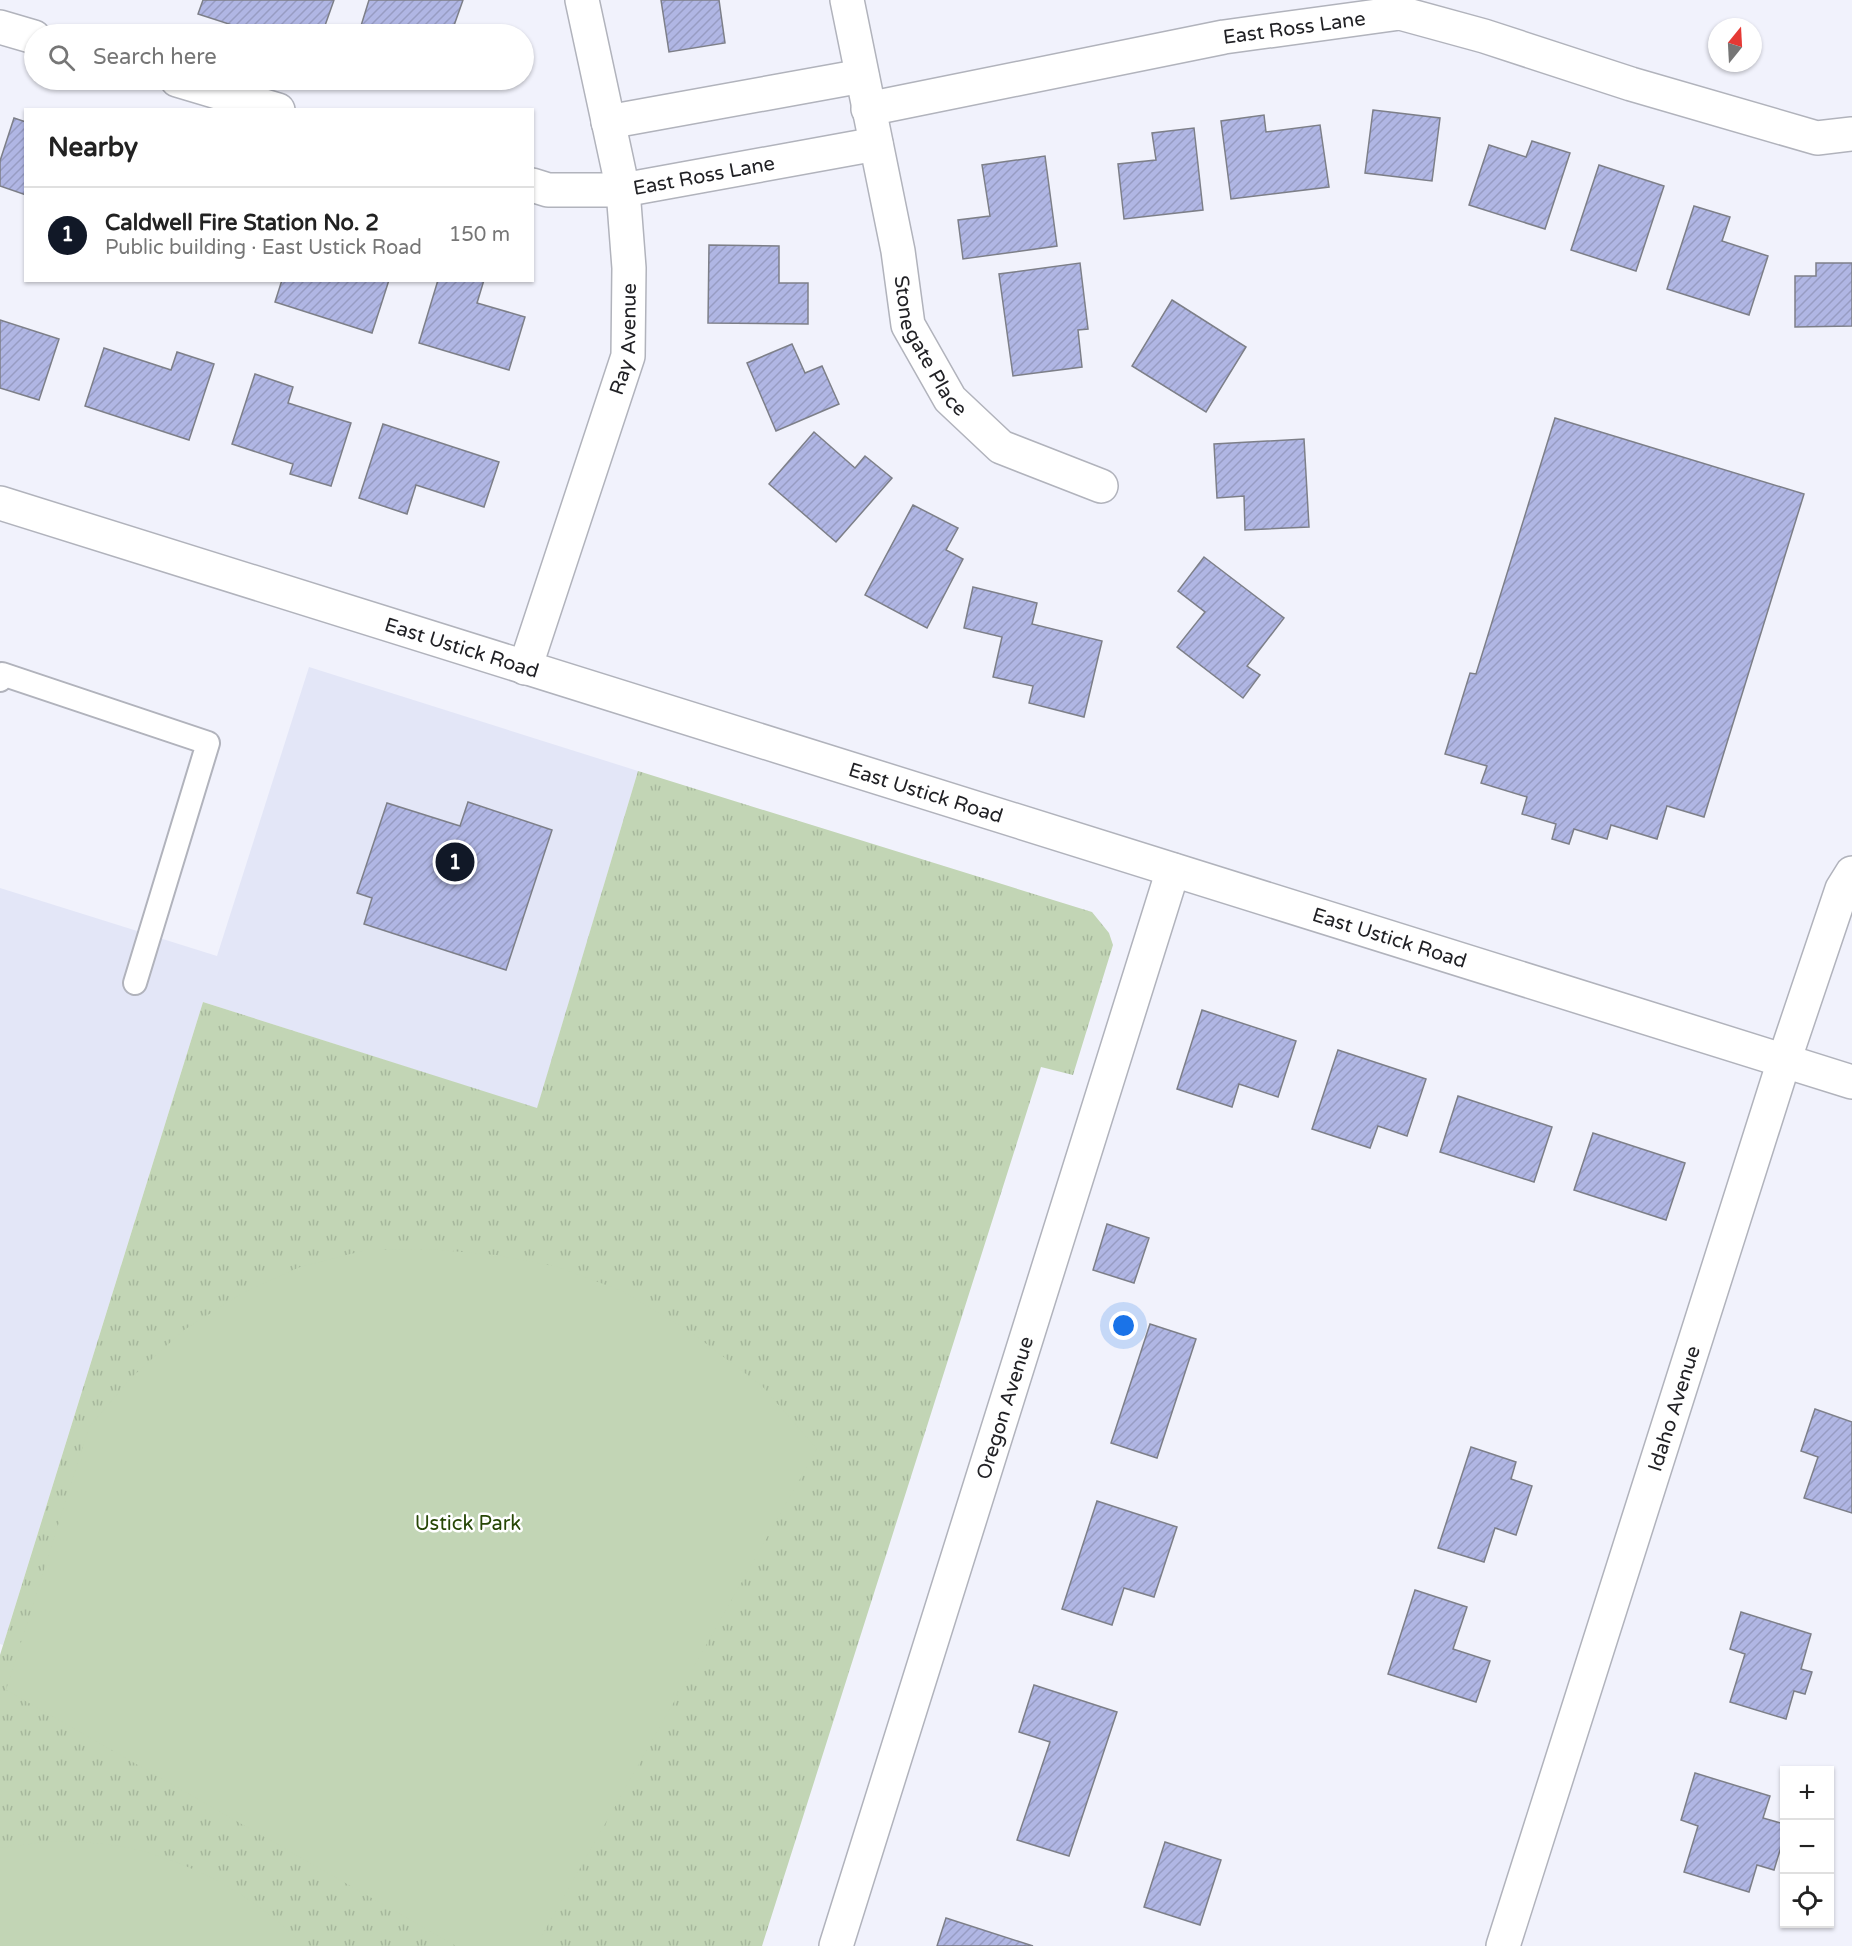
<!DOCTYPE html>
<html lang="en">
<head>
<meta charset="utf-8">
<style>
  :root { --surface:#fff; --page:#f2f2f2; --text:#222; --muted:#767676; --line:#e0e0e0; --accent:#111827 }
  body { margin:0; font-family:"Varela Round",sans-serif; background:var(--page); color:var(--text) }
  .controls { position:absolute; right:18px; bottom:18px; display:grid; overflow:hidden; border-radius:0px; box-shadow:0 2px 4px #0004 }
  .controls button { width:54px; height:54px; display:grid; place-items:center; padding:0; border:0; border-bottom:2px solid var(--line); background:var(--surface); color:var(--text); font:30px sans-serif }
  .compass { position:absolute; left:1708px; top:18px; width:54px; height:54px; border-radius:50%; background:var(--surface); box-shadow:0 2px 4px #0004; rotate:18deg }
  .you { position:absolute; left:1124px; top:1326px; width:21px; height:21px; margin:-15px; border:4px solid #fff; border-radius:50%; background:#1a73e8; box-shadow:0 0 0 9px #1a73e833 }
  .badge { display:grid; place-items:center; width:39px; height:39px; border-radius:50%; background:var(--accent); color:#fff; font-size:20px; font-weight:700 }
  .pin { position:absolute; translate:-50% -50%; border:3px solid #fff; box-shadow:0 2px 6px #0006 }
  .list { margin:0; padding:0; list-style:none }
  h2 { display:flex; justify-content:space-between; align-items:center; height:78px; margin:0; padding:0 24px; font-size:26px }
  h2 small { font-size:20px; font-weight:400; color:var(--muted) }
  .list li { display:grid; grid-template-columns:39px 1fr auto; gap:18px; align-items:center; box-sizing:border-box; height:96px; padding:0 24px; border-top:2px solid var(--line) }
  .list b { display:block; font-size:22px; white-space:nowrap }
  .list p { margin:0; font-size:20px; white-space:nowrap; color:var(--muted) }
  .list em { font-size:20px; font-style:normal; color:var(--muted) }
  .icon { flex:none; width:33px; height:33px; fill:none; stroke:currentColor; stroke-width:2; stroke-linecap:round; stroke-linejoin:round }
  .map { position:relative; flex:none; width:1852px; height:1946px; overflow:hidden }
  .search { position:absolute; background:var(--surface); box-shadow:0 2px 4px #0004; left:24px; top:24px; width:510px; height:66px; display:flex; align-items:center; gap:15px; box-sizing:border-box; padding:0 21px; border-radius:33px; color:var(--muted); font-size:22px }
  .panel { position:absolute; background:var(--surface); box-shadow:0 2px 4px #0004; left:24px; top:108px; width:510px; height:174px; border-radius:0px }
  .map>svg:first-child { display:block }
</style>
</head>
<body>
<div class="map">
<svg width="1852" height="1946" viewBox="0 0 1852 1946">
  <defs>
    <pattern id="park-tufts" width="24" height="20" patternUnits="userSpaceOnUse" patternTransform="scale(1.5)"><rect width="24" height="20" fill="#c2d5b5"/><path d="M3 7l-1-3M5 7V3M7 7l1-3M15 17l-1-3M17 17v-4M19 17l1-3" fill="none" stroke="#a6b79c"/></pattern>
    <pattern id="building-hatch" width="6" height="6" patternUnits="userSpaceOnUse" patternTransform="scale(1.5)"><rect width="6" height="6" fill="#b0b6e4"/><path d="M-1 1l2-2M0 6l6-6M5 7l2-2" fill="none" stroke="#979cc3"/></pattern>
  </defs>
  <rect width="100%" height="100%" fill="#f1f2fc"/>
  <!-- built -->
  <polygon fill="#e3e6f7" points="309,667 638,771 537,1109 203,1002 3,1645 0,1644 0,888 217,956"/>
  <!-- park -->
  <polygon fill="url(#park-tufts)" points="638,771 1092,912 1109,933 1113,945 1073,1075 1041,1067 762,1946 0,1946 0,1655 203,1002 537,1108"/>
  <!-- garden -->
  <g fill="#c2d5b5">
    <polygon points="429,1249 496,1255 558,1267 622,1291 692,1333 762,1386 817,1449 536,1946 456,1946 6,1690 89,1427 132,1377 184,1330 244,1292 300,1267 366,1250"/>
    <path d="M 52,1841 C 78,1842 105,1843 130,1848 C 195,1863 258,1898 304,1946 L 0,1946 L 0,1848 Z"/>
  </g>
  <!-- building -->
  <g fill="url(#building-hatch)" stroke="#7d7f88" stroke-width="1.5">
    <polygon points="203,0 334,0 322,34 260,34 198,14"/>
    <polygon points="369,0 463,0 451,34 376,34 360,29"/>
    <polygon points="661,0 719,0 725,43 669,52"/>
    <polygon points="411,80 437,80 434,87"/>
    <polygon points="1373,110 1440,118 1432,181 1365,173"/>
    <polygon points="1264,115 1266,132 1320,125 1329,187 1231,199 1221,121"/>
    <polygon points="14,118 26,122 26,195 0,186 0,161"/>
    <polygon points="1194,128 1203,210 1124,219 1118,164 1156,160 1152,133"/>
    <polygon points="1532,141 1570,153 1545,229 1469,205 1489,145 1526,157"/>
    <polygon points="1045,156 1057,246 963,259 958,220 990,216 982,165"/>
    <polygon points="1599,165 1664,186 1636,271 1571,250"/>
    <polygon points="1694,206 1730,217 1722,241 1768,256 1749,315 1667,289"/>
    <polygon points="709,245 779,246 779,283 808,283 808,324 708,323"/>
    <polygon points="1080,263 1088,329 1078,330 1082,367 1013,376 999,274"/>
    <polygon points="1816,263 1852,263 1852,326 1795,327 1795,276 1816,276"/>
    <polygon points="282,280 389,280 372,333 275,302"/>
    <polygon points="438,280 484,280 477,303 525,317 509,370 419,343"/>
    <polygon points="1172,300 1246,347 1206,412 1132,366"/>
    <polygon points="0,320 59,339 39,400 0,388"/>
    <polygon points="792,344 805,373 822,366 839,404 776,431 747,363"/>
    <polygon points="104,348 171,370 177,352 214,364 189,440 85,406"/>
    <polygon points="255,374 293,387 288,403 351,423 331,486 290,474 293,464 232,444"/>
    <polygon points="1555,418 1804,494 1704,817 1667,806 1657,839 1611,825 1607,839 1574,829 1569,844 1552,839 1556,824 1522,814 1527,797 1481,783 1487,766 1445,754 1470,673 1476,674"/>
    <polygon points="383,424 499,462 484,507 416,485 407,514 359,498"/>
    <polygon points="814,432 855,468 865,456 892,478 836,542 769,484"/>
    <polygon points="1304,439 1309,527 1245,530 1244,496 1217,498 1214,444"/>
    <polygon points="913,505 958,528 946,550 963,559 927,628 865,595"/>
    <polygon points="1204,557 1284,618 1247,666 1260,675 1243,698 1177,647 1205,612 1178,591"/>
    <polygon points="973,587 1037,603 1032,624 1102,641 1084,717 1029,703 1033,686 993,677 1002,637 964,628"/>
    <polygon points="468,802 552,830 506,970 364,924 372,898 357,893 387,803 460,826"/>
    <polygon points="1202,1010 1296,1041 1278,1097 1239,1084 1232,1107 1177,1089"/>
    <polygon points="1338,1050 1426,1079 1407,1136 1378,1126 1370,1148 1312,1129"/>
    <polygon points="1458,1096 1552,1127 1534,1182 1440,1152"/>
    <polygon points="1593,1133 1685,1163 1666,1220 1574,1190"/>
    <polygon points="1107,1224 1149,1238 1134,1283 1093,1270"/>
    <polygon points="1150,1324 1196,1339 1157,1458 1111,1443"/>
    <polygon points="1815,1409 1852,1422 1852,1513 1804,1498 1818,1457 1801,1451"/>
    <polygon points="1471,1447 1516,1462 1511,1479 1532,1486 1516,1535 1495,1528 1484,1562 1438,1548"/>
    <polygon points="1097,1501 1177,1527 1154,1597 1124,1588 1112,1625 1062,1609"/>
    <polygon points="1415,1590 1467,1607 1453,1649 1490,1661 1476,1702 1388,1674"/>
    <polygon points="1741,1612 1811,1634 1801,1669 1812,1672 1805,1694 1794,1691 1786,1719 1730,1702 1745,1654 1730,1649"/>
    <polygon points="1034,1685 1117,1712 1069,1856 1017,1840 1050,1742 1019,1732"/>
    <polygon points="1695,1773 1770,1796 1763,1818 1784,1824 1784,1837 1774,1870 1757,1865 1749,1892 1684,1872 1698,1826 1681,1820"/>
    <polygon points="1165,1842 1221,1860 1200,1925 1144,1907"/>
    <polygon points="946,1918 1033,1946 937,1946"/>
  </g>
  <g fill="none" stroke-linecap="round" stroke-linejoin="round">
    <defs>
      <polyline id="service" points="0,680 2,674 208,743 135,983"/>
      <g id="minor">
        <path id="s1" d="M 847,0 L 898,251 L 908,325 L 950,399 L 1001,447 L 1101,486"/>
        <polyline points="0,27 34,37"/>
        <polyline points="177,80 278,110"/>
        <path id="s2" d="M 868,109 L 1224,37 L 1400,13 L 1484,36 L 1631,84 L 1817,138 L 1852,134"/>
        <polyline points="608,122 862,76"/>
        <path id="s3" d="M 532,185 L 548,190 L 623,190 L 876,144"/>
        <path id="s4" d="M 525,668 L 628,356 L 629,268 L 623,190 L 582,0"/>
        <path id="s5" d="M 836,1946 L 1173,870"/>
        <path id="s6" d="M 1503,1946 L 1784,1061 L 1842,889 L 1852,873"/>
      </g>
      <g id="secondary">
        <path id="s7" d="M 0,503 L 1852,1082"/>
      </g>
    </defs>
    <!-- service casing -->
    <use href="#service" stroke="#b1b3bc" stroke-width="26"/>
    <!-- minor casing -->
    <use href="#minor" stroke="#b1b3bc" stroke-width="36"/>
    <!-- secondary casing -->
    <use href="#secondary" stroke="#b1b3bc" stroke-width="36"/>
    <!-- service -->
    <use href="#service" stroke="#fff" stroke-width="22"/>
    <!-- minor -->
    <use href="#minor" stroke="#fff" stroke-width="33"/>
    <!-- secondary -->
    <use href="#secondary" stroke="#fff" stroke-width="33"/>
  </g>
  <g text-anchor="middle" stroke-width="5" stroke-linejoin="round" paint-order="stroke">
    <!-- street labels -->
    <g font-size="20" fill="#212125" stroke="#fff">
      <text dy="7" stroke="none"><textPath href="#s2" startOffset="434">East Ross Lane</textPath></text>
      <text dy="7" stroke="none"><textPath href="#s3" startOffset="174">East Ross Lane</textPath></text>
      <text dy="7" stroke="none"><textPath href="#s4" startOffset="345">Ray Avenue</textPath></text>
      <text dy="7" stroke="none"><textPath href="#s1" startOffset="358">Stonegate Place</textPath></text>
      <text dy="7" stroke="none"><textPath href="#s7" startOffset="484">East Ustick Road</textPath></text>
      <text dy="7" stroke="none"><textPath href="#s7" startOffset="970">East Ustick Road</textPath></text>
      <text dy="7" stroke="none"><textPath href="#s7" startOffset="1456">East Ustick Road</textPath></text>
      <text dy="7" stroke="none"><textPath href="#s5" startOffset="564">Oregon Avenue</textPath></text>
      <text dy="7" stroke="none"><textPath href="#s6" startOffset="564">Idaho Avenue</textPath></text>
    </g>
    <!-- park labels -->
    <g font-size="20" fill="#264605" stroke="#fff">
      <text x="468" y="1530">Ustick Park</text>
    </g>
  </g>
</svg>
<div class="controls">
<button>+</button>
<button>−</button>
<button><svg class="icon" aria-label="locate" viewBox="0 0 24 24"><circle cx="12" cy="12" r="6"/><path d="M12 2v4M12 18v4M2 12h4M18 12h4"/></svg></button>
</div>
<svg class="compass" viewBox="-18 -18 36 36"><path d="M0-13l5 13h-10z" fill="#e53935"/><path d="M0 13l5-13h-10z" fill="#767676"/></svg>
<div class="you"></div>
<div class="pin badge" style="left:455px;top:862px">1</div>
<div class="search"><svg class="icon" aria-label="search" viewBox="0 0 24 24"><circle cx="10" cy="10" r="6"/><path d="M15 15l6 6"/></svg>Search here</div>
<section class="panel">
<h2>Nearby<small></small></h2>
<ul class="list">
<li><span class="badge">1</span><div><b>Caldwell Fire Station No. 2</b><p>Public building · East Ustick Road</p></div><em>150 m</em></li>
</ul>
</section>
</div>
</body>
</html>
